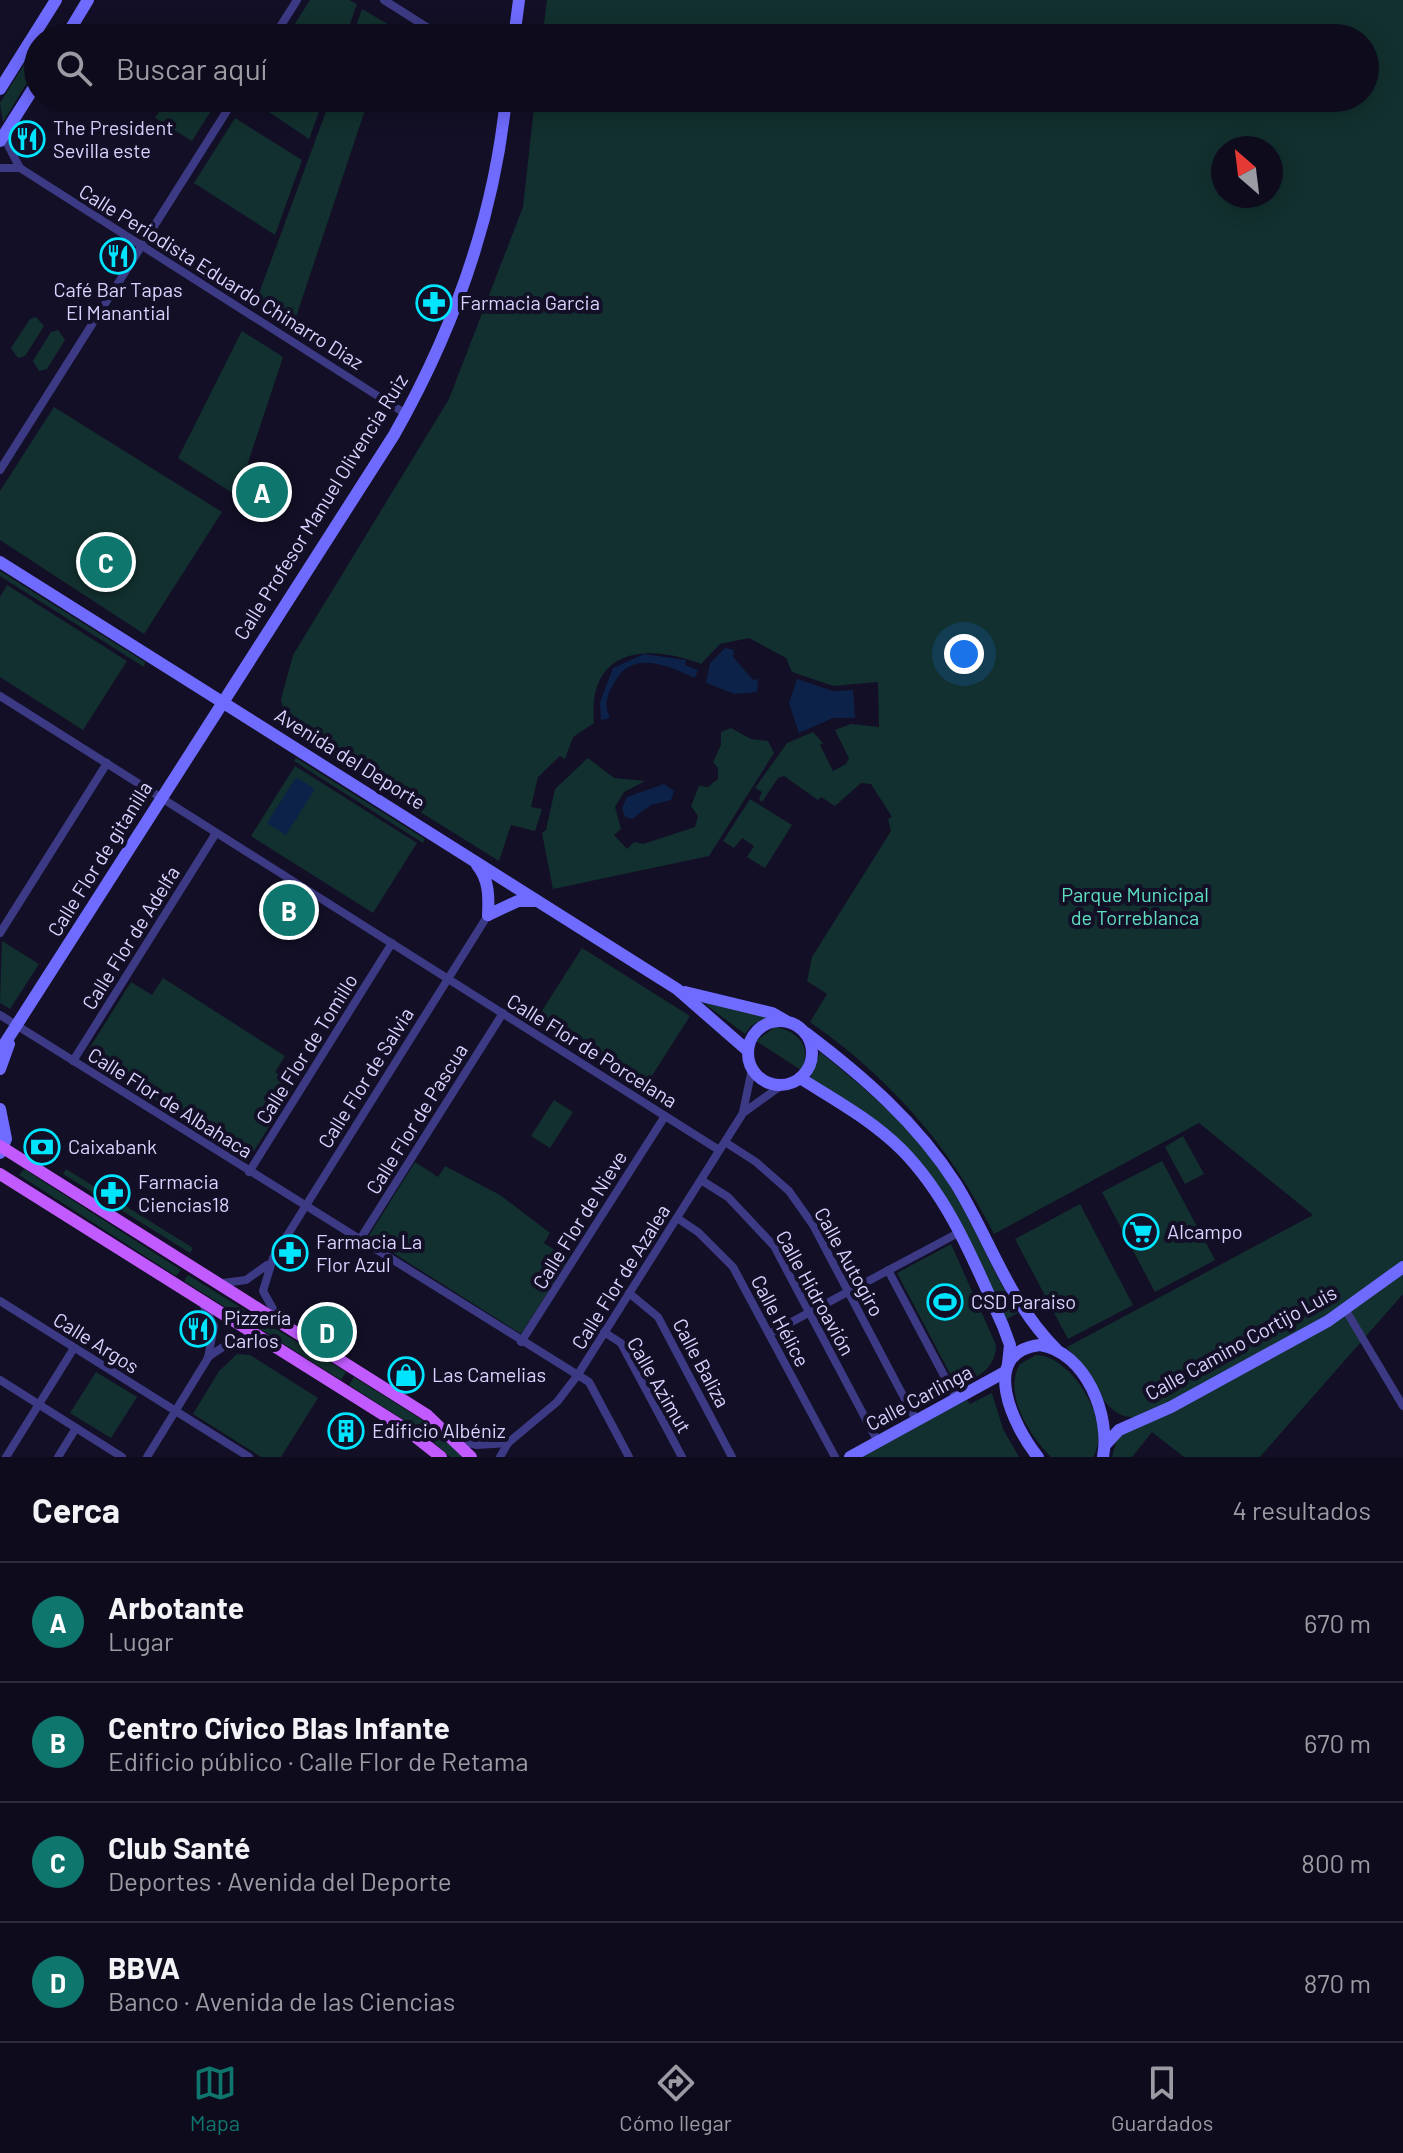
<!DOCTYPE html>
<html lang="es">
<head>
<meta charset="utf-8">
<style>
  :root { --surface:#0e0b1c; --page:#1c1929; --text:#f1f3f6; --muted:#9b9ba3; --line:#2e2b3b; --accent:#0f766e }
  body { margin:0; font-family:Barlow,sans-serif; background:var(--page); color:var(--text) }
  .compass { position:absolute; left:1211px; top:136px; width:72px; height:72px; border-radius:50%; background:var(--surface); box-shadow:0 4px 20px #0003; rotate:332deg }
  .you { position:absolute; left:964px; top:654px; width:28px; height:28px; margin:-20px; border:6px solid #fff; border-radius:50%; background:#1a73e8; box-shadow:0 0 0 12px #1a73e833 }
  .badge { display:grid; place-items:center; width:52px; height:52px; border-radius:50%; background:var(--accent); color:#fff; font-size:26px; font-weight:700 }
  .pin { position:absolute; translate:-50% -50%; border:4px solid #fff; box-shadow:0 2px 8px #0006 }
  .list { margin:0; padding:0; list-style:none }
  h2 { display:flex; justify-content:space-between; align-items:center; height:104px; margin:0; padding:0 32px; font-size:34px }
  h2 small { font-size:26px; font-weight:400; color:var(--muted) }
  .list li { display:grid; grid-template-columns:52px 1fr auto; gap:24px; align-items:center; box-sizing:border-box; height:120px; padding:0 32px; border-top:2px solid var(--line) }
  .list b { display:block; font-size:30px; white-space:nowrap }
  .list p { margin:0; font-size:26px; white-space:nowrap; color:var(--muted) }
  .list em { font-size:26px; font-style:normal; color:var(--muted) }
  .icon { flex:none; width:44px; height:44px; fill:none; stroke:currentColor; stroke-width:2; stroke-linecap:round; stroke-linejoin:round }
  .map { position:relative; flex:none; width:1403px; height:1457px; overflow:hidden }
  .search { position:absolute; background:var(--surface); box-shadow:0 4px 20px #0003; left:24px; right:24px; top:24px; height:88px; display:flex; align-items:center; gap:20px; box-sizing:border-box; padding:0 28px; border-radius:44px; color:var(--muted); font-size:30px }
  .sheet { height:584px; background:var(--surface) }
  nav { display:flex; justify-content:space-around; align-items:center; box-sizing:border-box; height:112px; border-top:2px solid var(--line); background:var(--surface); font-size:22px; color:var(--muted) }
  nav a { display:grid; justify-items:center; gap:4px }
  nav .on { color:var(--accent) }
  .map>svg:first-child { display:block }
</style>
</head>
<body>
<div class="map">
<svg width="1403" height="1457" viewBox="0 0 1403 1457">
  <rect width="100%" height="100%" fill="#130f26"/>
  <!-- green -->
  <g fill="#12302f" fill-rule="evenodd">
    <polygon points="310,0 349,0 357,4 345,38 286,38"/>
    <path d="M 547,0 L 1403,0 L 1403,1294 L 1260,1457 L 1184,1457 L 1152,1432 L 1132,1457 L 1112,1457 L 1118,1435 L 1133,1417 C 1106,1420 1084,1368 1067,1347 L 1313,1215 L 1199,1123 L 994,1234 C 949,1145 891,1079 810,1022 L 827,994 L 807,981 L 812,957 L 891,831 L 888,819 L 892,817 L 871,784 L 861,783 L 835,806 L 821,797 L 818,800 L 784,776 L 778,778 L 762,802 L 759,799 L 762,792 L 755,788 L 787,743 L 813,732 L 823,743 L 820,745 L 833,771 L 846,764 L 849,758 L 835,730 L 851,724 L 879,727 L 878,682 L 833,686 L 792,672 L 786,658 L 749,638 L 720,644 L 701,664 C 647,643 587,648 594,723 L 573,737 L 565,759 L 560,756 L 538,777 L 531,807 L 542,809 L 535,831 L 511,825 L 499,861 L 287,729 L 281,699 L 293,655 L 449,399 L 523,207 L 535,98 L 1365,98 L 1365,38 L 542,38 ZM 1223,148 L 1271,148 L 1271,196 L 1223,196 Z"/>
    <polygon points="362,9 393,27 389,38 352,38"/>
    <polygon points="38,42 38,65 3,122 0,103"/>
    <polygon points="168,98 219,98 192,141 155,118"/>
    <polygon points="248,98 324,98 309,139"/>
    <polygon points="331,98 369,98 295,320 258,296"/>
    <polygon points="235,118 302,160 275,235 194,183"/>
    <polygon points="36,317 44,326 25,356 18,358 11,348 30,319"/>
    <polygon points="58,330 65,340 47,369 39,371 33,361 51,332"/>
    <polygon points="242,331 283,357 237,496 178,458"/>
    <polygon points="54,407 222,512 144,634 0,540 0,491"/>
    <polygon points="0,571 145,662 144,667 0,576"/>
    <polygon points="7,585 127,661 83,730 0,677 0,597"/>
    <polygon points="731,728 751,739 768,741 774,753 709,856 553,889 542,833 546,830 555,789 588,758 614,778 645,781 624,792 615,807 621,829 614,835 627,849 634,842 643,844 695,827 698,816 691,806 699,786 708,787 718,779 718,768 713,762 721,745 721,732"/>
    <polygon points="296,758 425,839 423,843 294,761"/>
    <polygon points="295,766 417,843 373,913 251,836"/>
    <polygon points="750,799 792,825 765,868 747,857 754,846 742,838 734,848 723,841"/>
    <polygon points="2,941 39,964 10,1009 0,1003"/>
    <polygon points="582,948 690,1016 646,1085 538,1017"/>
    <polygon points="163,978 285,1056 275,1072 295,1085 249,1159 85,1055 131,982 152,995"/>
    <polygon points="701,1001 768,1016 751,1026 745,1034"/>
    <path d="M 775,1027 C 799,1031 812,1047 801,1070 L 756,1041 Z"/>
    <path d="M 820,1052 C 870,1093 919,1132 952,1188 C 976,1229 993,1273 1018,1313 L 1005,1320 L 926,1170 L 810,1079 Z"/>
    <polygon points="554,1100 573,1112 550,1148 531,1136"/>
    <polygon points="1183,1136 1204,1174 1185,1184 1165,1147"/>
    <polygon points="1162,1161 1215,1260 1155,1292 1102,1192"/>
    <polygon points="415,1162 438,1177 445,1166 500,1195 550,1233 544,1243 569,1259 521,1334 368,1237"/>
    <polygon points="24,1169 181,1270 176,1276 19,1175"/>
    <polygon points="66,1169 193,1248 190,1253 63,1174"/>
    <polygon points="1080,1204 1133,1305 1068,1339 1015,1239"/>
    <path d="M 951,1244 L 996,1345 C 996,1370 976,1377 957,1387 L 897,1273 Z"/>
    <polygon points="188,1275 346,1372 341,1380 184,1281"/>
    <polygon points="237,1354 250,1355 318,1398 281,1457 261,1457 193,1414 219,1371"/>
    <path d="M 1036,1355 C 1073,1356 1113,1424 1093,1457 L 1051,1457 C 1030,1436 1002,1393 1020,1364 Z"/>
    <polygon points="96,1372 137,1397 111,1438 70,1413"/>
    <polygon points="354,1377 427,1423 463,1457 450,1457 421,1431 349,1385"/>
    <polygon points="992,1393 1003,1429 1019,1457 858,1457 967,1400 970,1404"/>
  </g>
  <!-- water -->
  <g fill="#0c2248">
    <polygon points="725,648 734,650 733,657 753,680 758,679 757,692 735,694 706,683 710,663"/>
    <path d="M 644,654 L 686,660 L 685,665 L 698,670 L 695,678 C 668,665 631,649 614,683 C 606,697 604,705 610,718 L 601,720 L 600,702 L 613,668 Z"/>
    <polygon points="797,679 833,691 853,690 855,718 833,718 799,733 789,703"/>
    <polygon points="296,777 315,789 286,835 267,823"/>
    <polygon points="664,784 674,791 671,800 651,805 632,819 625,817 622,808 627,797"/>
  </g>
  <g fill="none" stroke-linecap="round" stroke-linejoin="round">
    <!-- street -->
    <g stroke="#3d3a85" stroke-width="8">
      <polyline points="384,0 444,38"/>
      <polyline points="273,38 297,0"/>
      <polyline points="2,134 20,168"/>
      <polyline points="0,168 20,168"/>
      <polyline points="20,168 406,414"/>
      <polyline points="0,470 235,98"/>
      <polyline points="0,696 719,1150"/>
      <polyline points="0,933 107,763"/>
      <polyline points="0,1015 589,1382 629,1457"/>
      <polyline points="73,1061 216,833"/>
      <polyline points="743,1112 752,1069"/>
      <polyline points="725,1142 756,1162 789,1191 813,1225 917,1422"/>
      <polyline points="249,1172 392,943"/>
      <polyline points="701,1180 728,1197 774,1246 878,1442"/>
      <polyline points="677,1218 698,1232 733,1267 835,1457"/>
      <polyline points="359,1241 503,1013"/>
      <polyline points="888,1270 957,1400"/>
      <polyline points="223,1283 246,1280 267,1265"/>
      <polyline points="629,1293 658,1317 732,1457"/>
      <polyline points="0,1301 249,1457"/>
      <polyline points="1345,1309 1403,1406"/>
      <polyline points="278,1318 263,1291 273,1258 488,915"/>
      <polyline points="604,1332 621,1343 682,1457"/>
      <polyline points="769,1334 960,1232"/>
      <polyline points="521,1342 665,1116"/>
      <polyline points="208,1357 232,1341 257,1336"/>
      <polyline points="0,1380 122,1457"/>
      <polyline points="457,1440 477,1445 508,1443"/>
      <polyline points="6,1457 74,1348"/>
      <polyline points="58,1457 76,1428"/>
      <polyline points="147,1457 208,1358 214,1326 203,1304"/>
      <polyline points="500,1457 508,1443 557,1402 577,1376 743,1113 782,1085"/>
    </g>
    <!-- secondary -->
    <g stroke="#6f6bff" stroke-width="12">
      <polyline points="65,38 88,0"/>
      <polyline points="514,38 519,0"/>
      <polyline points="0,89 56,0"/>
      <polyline points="0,141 38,81"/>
      <polyline points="0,562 677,989 747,1050"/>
      <path d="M 477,865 C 489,879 489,897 488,915"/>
      <polyline points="488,915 518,901 537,901"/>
      <polyline points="685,992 772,1013 786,1021"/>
      <circle cx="780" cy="1053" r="32"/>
      <path d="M 806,1033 C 863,1076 917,1123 956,1184 C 991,1241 1009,1303 1057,1350"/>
      <path d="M 0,1051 L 394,435 C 453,331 494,218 506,98"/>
      <polyline points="0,1069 9,1044"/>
      <path d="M 800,1078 C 835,1100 872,1120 902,1150 C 950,1199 975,1264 1003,1326 L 1010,1345 L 1008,1364"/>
      <polyline points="0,1109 6,1139 0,1153"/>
      <polyline points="1106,1444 1119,1430 1171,1407 1328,1321 1403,1267"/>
      <polyline points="850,1457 1005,1372"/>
      <path d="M 1038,1457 C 1014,1428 977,1352 1040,1345 C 1086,1352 1111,1416 1103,1457"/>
    </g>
    <!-- primary -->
    <g stroke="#c25bff" stroke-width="12">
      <polyline points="0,1146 427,1415 471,1457"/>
      <polyline points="0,1174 403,1427 441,1457"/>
    </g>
  </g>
  <!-- icons -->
  <defs>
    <symbol id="restaurant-ring" viewBox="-11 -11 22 22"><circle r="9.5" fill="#130f26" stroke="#00e5ff" stroke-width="1.5"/><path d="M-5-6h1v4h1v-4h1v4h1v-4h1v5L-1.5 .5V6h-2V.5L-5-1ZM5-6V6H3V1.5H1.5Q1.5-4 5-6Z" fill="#00e5ff"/></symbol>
    <symbol id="pharmacy-ring" viewBox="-11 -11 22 22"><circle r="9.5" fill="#130f26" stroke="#00e5ff" stroke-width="1.5"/><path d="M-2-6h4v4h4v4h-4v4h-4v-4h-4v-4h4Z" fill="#00e5ff"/></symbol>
    <symbol id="bank-ring" viewBox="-11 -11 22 22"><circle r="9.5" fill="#130f26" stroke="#00e5ff" stroke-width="1.5"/><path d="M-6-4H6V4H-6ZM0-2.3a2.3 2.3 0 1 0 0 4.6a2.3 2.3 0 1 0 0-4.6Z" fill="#00e5ff"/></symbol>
    <symbol id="supermarket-ring" viewBox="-11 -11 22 22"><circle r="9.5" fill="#130f26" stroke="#00e5ff" stroke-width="1.5"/><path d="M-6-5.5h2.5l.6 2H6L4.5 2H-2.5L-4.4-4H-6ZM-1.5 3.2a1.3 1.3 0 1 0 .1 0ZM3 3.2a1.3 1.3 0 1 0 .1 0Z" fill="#00e5ff"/></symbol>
    <symbol id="stadium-ring" viewBox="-11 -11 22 22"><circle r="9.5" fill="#130f26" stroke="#00e5ff" stroke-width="1.5"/><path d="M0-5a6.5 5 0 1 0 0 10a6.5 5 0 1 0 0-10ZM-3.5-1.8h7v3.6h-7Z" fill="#00e5ff"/></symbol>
    <symbol id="shop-ring" viewBox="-11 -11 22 22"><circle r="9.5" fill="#130f26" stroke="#00e5ff" stroke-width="1.5"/><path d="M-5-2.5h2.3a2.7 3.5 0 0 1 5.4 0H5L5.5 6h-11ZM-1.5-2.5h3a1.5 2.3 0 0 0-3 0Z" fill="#00e5ff"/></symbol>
    <symbol id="building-ring" viewBox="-11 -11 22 22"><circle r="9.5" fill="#130f26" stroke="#00e5ff" stroke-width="1.5"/><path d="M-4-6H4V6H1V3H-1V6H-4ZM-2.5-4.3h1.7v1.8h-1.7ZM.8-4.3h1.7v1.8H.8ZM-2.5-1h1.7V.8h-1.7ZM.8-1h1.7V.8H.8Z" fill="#00e5ff"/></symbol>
  </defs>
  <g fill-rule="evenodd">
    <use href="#restaurant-ring" x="7" y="119" width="40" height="40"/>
    <use href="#restaurant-ring" x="98" y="236" width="40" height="40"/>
    <use href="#pharmacy-ring" x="414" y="283" width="40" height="40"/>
    <use href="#bank-ring" x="22" y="1127" width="40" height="40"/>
    <use href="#pharmacy-ring" x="92" y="1173" width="40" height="40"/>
    <use href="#supermarket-ring" x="1121" y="1212" width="40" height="40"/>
    <use href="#pharmacy-ring" x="270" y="1233" width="40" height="40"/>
    <use href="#stadium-ring" x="925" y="1282" width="40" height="40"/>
    <use href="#restaurant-ring" x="178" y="1309" width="40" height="40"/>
    <use href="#shop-ring" x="386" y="1355" width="40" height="40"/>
    <use href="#building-ring" x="326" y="1411" width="40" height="40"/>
  </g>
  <g text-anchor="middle" stroke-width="8" stroke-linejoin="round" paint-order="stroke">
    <!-- poi labels -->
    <g font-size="20" fill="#d9d4ff" stroke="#130f26" text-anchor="start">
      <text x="53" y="135">The President<tspan x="53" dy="23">Sevilla este</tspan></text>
      <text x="118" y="297" text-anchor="middle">Café Bar Tapas<tspan x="118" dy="23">El Manantial</tspan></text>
      <text x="460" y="310">Farmacia Garcia</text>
      <text x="68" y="1154">Caixabank</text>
      <text x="138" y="1189">Farmacia<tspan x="138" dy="23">Ciencias18</tspan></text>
      <text x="1167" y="1239">Alcampo</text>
      <text x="316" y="1249">Farmacia La<tspan x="316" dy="23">Flor Azul</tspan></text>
      <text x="971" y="1309">CSD Paraiso</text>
      <text x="224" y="1325">Pizzería<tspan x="224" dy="23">Carlos</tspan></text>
      <text x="432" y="1382">Las Camelias</text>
      <text x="372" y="1438">Edificio Albéniz</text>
    </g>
    <!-- street labels -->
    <g font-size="20" fill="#d9d4ff" stroke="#130f26">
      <text transform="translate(221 277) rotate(32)" y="7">Calle Periodista Eduardo Chinarro Diaz</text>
      <text transform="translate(321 507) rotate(-58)" y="7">Calle Profesor Manuel Olivencia Ruiz</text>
      <text transform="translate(350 759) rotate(32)" y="7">Avenida del Deporte</text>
      <text transform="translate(100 859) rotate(-58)" y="7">Calle Flor de gitanilla</text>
      <text transform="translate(131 938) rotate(-58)" y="7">Calle Flor de Adelfa</text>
      <text transform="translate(307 1049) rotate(-58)" y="7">Calle Flor de Tomillo</text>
      <text transform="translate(592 1051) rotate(32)" y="7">Calle Flor de Porcelana</text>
      <text transform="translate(366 1078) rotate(-58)" y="7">Calle Flor de Salvia</text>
      <text transform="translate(170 1103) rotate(32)" y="7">Calle Flor de Albahaca</text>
      <text transform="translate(417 1119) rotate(-58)" y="7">Calle Flor de Pascua</text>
      <text transform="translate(580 1220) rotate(-58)" y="7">Calle Flor de Nieve</text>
      <text transform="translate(849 1262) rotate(61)" y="7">Calle Autogiro</text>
      <text transform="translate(621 1277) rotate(-58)" y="7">Calle Flor de Azalea</text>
      <text transform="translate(815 1293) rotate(61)" y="7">Calle Hidroavión</text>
      <text transform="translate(780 1321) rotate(62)" y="7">Calle Hélice</text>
      <text transform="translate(96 1343) rotate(32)" y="7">Calle Argos</text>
      <text transform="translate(1241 1343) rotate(-29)" y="7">Calle Camino Cortijo Luis</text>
      <text transform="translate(701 1363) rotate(62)" y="7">Calle Baliza</text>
      <text transform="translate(659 1385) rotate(60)" y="7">Calle Azimut</text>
      <text transform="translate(919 1398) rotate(-28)" y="7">Calle Carlinga</text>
    </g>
    <!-- park labels -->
    <g font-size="20" fill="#5fe0c0" stroke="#130f26">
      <text x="1135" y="902">Parque Municipal<tspan x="1135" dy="23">de Torreblanca</tspan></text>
    </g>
  </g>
</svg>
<svg class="compass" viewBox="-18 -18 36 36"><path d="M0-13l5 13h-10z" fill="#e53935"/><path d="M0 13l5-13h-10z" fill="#9b9ba3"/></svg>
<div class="you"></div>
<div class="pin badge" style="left:262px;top:492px">A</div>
<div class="pin badge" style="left:289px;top:910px">B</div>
<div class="pin badge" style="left:106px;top:562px">C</div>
<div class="pin badge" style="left:327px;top:1332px">D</div>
<div class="search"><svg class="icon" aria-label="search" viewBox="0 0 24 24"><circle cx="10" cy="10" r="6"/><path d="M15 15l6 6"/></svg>Buscar aquí</div>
</div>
<section class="sheet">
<h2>Cerca<small>4 resultados</small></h2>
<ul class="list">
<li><span class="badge">A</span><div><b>Arbotante</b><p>Lugar</p></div><em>670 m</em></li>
<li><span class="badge">B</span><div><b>Centro Cívico Blas Infante</b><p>Edificio público · Calle Flor de Retama</p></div><em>670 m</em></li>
<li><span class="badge">C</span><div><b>Club Santé</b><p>Deportes · Avenida del Deporte</p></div><em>800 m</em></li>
<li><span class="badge">D</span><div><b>BBVA</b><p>Banco · Avenida de las Ciencias</p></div><em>870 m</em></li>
</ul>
</section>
<nav>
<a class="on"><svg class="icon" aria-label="map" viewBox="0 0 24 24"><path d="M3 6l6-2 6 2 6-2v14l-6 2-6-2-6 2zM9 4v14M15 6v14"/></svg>Mapa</a>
<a><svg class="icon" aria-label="directions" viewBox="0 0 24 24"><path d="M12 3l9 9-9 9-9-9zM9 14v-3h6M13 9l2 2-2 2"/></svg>Cómo llegar</a>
<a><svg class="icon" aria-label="saved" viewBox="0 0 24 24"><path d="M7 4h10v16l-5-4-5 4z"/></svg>Guardados</a>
</nav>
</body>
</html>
